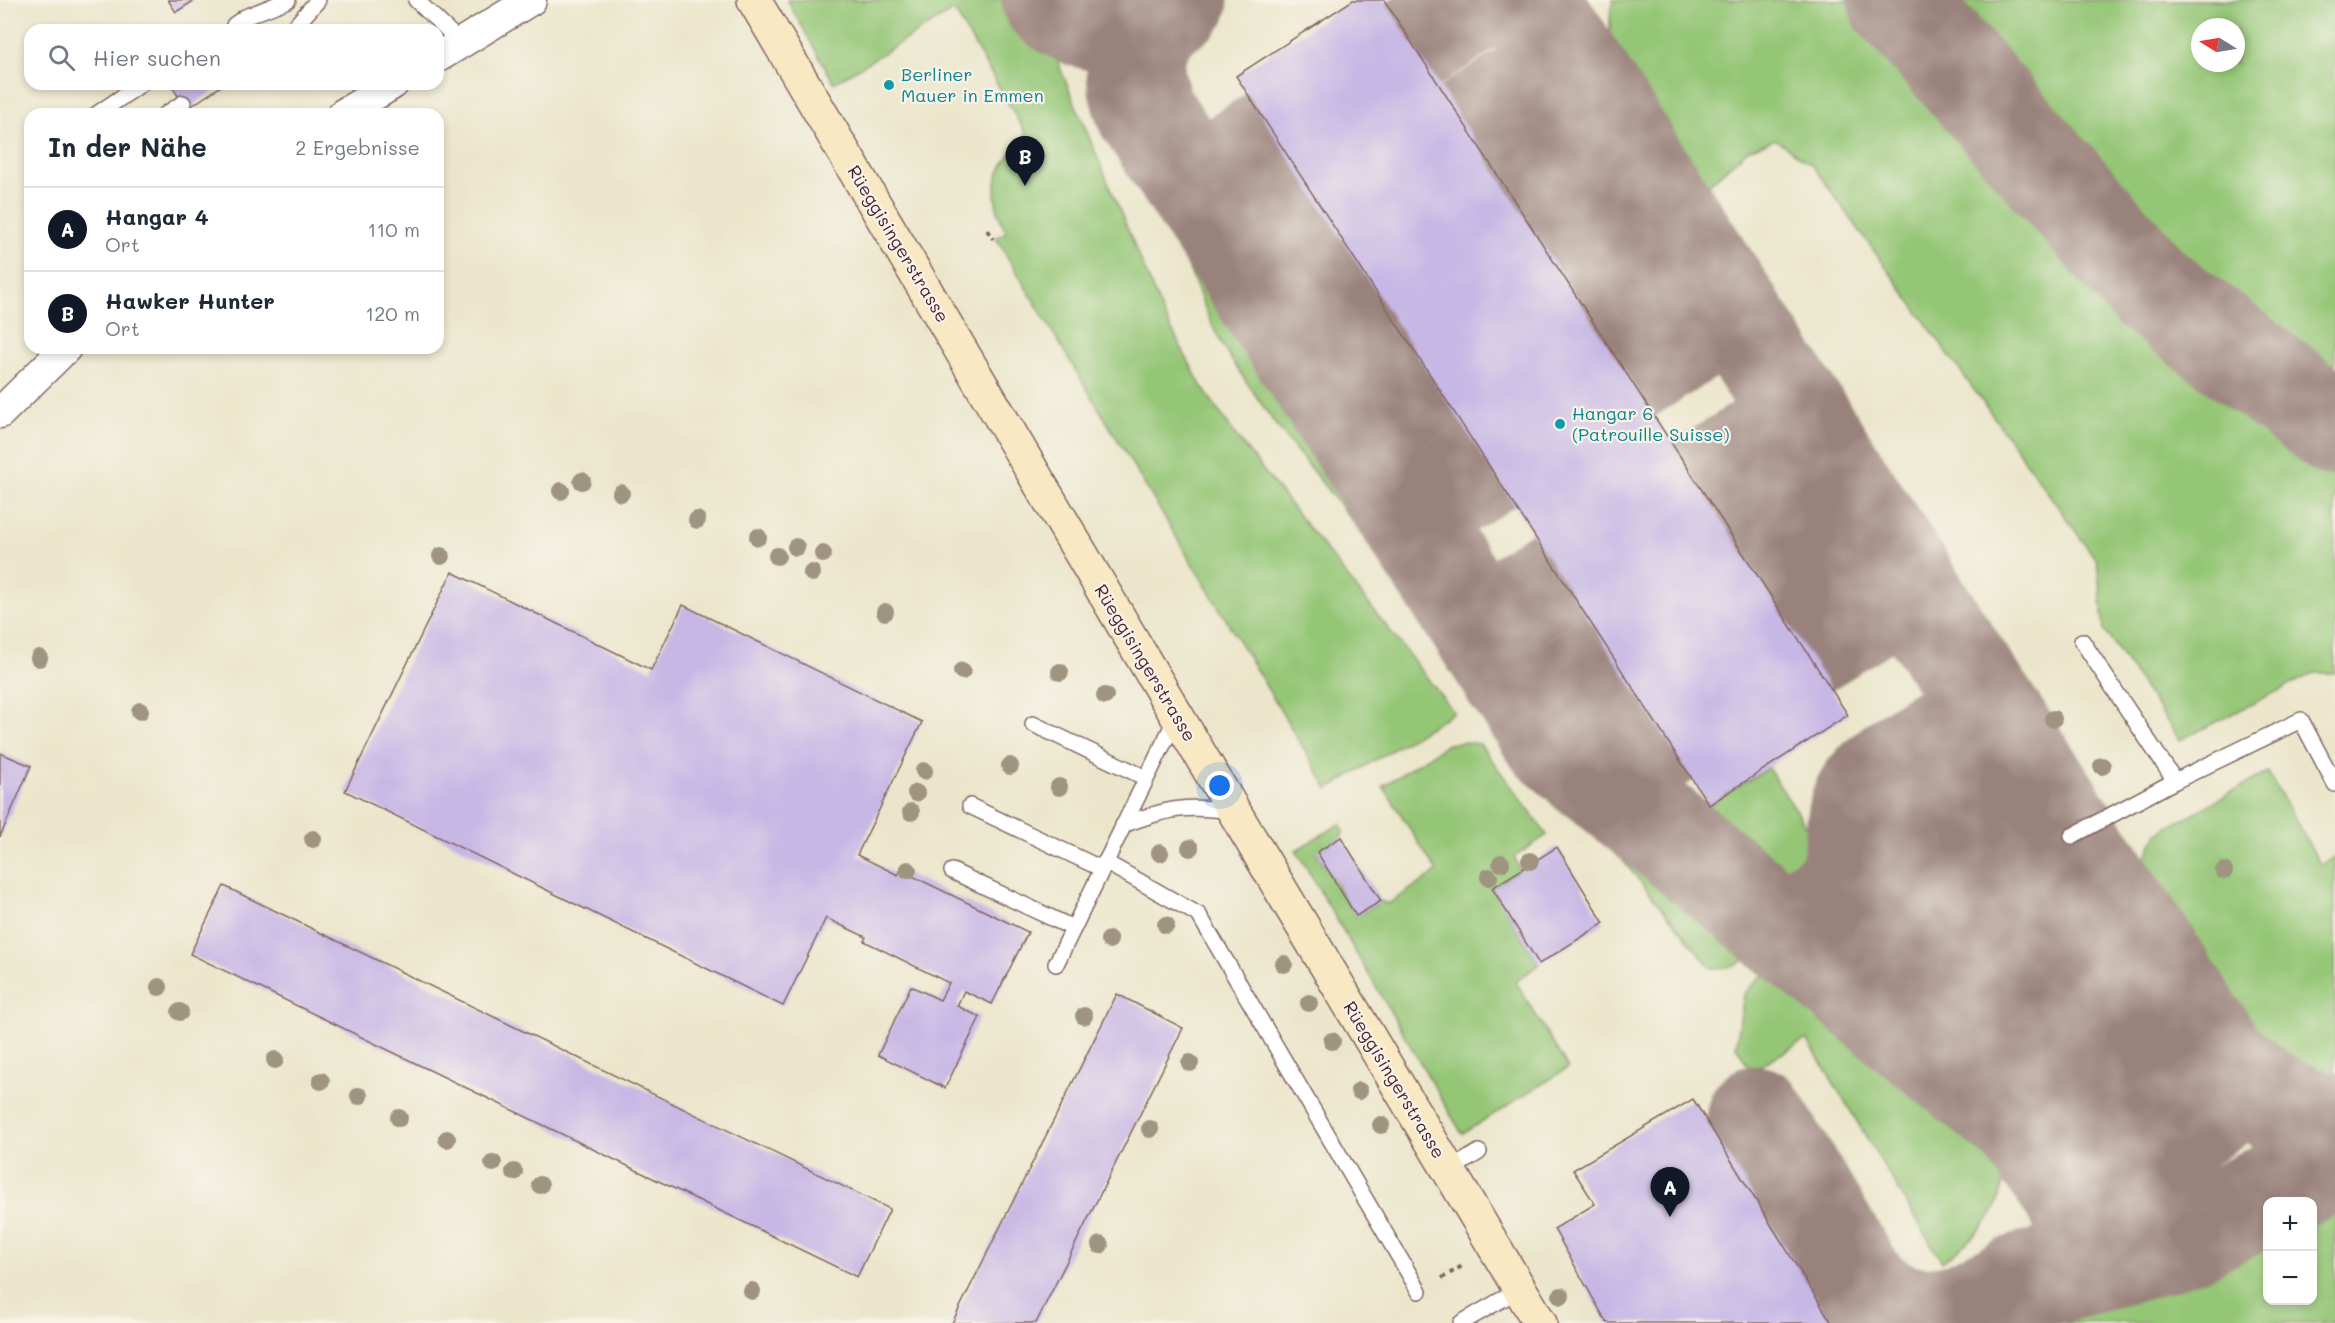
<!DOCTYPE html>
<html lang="de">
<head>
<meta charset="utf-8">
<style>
  :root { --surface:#fff; --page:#f6f6f7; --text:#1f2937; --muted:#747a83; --line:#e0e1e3; --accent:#111827 }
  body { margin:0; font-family:Mali,sans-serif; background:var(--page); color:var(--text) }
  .controls { position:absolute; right:18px; bottom:18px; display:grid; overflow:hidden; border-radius:12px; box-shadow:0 3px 9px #0003 }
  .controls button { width:54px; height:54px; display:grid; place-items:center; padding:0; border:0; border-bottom:2px solid var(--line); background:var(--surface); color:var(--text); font:30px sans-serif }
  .compass { position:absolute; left:2191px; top:18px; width:54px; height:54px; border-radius:50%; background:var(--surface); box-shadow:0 3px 9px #0003; rotate:281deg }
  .you { position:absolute; left:1220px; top:786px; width:21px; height:21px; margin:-15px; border:4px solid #fff; border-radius:50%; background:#1a73e8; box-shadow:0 0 0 9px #1a73e833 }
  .badge { display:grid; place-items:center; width:39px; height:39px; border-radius:50%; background:var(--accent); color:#fff; font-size:20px; font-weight:700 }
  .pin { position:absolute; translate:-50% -50px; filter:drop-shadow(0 2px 3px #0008) }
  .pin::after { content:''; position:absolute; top:32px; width:21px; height:18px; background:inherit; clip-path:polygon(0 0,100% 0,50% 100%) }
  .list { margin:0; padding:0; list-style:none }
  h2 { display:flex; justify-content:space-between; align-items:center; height:78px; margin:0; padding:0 24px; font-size:26px }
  h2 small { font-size:20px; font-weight:400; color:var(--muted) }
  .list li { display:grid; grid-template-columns:39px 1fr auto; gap:18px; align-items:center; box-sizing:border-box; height:84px; padding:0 24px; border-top:2px solid var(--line) }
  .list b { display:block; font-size:22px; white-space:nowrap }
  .list p { margin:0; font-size:20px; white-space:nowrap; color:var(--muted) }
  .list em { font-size:20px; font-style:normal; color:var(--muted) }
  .icon { flex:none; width:33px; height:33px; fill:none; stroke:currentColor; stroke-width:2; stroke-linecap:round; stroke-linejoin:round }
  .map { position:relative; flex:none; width:2335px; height:1323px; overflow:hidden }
  .search { position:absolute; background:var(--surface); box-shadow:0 3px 9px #0003; left:24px; top:24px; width:420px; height:66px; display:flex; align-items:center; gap:15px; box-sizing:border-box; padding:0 21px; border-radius:18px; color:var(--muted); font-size:22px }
  .panel { position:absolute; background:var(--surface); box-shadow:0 3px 9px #0003; left:24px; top:108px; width:420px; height:246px; border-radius:18px }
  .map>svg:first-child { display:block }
</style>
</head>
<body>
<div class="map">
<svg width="2335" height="1323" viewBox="0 0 2335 1323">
  <rect width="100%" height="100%" fill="#f7f3e8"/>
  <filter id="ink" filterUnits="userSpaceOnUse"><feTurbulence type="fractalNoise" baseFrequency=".0167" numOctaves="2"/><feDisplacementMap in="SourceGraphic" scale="12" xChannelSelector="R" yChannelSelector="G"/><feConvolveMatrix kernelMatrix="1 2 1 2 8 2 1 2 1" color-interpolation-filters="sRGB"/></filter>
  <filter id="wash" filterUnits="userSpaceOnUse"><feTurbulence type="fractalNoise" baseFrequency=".008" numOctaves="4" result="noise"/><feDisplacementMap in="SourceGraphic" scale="24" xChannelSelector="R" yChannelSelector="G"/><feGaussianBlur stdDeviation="1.35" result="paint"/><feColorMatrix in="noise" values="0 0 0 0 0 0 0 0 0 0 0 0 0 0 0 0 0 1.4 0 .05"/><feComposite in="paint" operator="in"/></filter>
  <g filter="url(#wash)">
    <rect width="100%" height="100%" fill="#ebe6cb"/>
    <!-- green -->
    <g fill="#94c676" stroke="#6f7250" stroke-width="1.5" fill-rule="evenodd">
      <path d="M 787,0 L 1009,0 L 1055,56 L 1162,311 L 1202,387 L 1237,437 L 1454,712 L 1328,789 L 996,238 L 1006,232 C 985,190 995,167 1027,135 L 954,10 L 834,83 Z"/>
      <polygon points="1613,0 1856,0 2141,320 2335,464 2335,673 2314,673 2180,740 2104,630 2097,561 1813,166 1775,139 1749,149 1698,194 1619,78 1610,45 1610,17"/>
      <path d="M 1936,0 L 2335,0 L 2335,393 L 2222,310 L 2156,249 ZM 2200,27 L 2236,27 L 2236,63 L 2200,63 Z"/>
      <polygon points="1151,170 1257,338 1472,666 1469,668 1273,421 1227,353 1212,325 1149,171"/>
      <polygon points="1463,742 1480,744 1547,835 1514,857 1520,870 1492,888 1539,964 1516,982 1568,1068 1462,1134 1296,850 1340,824 1344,831 1341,837 1317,853 1356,916 1381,901 1388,904 1437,872 1383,786 1448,744"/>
      <path d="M 1768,768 L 1818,844 C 1820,850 1823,856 1821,862 C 1815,879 1786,890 1770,883 C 1757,878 1713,841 1709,828 C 1706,820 1707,813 1709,805 Z"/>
      <polygon points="2268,772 2321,865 2335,857 2335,1073 2318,1071 2272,1049 2234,1025 2193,966 2154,901 2143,861 2159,832"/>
      <path d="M 1628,845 L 1641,849 L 1763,949 C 1746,959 1732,971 1711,968 L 1619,856 L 1619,851 Z"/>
      <path d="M 1782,965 L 2003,1144 C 2011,1203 1987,1229 1942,1262 L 1807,1039 L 1751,1071 L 1736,1046 L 1744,994 L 1759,978 Z"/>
      <polygon points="2335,1193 2335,1323 2064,1323 2267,1226 2268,1300 2312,1300 2313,1204"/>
    </g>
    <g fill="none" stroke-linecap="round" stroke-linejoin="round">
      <!-- taxiway -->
      <g stroke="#9a827b" stroke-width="99">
        <path d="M 1051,0 C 1083,27 1130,31 1165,9"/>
        <path d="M 1179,0 C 1134,29 1126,61 1145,111 L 1554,741 L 2021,1123 L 2102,1236 L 2117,1245 L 2145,1249"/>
        <path d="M 1531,0 L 1963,670 L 2219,1059 C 2251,1091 2290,1116 2335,1123"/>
        <polyline points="1897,0 2153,290 2335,427"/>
        <polyline points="1175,157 1190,170 1214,173 1480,0"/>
        <path d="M 1228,239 C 1239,250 1251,258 1267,255 L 1529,88 L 1546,65 L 1551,32"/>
        <polyline points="1281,321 1297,335 1320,338 1579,173 1594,158 1599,149 1606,127 1604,114"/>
        <path d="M 1335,404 C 1346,416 1358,424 1374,420 L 1637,253 L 1655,229 L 1658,198"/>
        <polyline points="1389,488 1411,503 1428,503 1694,333 1711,304 1712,290 1709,276"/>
        <path d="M 1460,597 C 1473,611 1488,617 1506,608 L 1763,442 C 1780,425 1786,408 1779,385"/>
        <path d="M 1512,679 C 1527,692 1542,700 1560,691 L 1815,526 C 1829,509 1839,492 1832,468"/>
        <path d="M 1587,770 L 1600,776 L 1614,773 L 1869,608 C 1886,589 1891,572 1883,547"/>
        <path d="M 1834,896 C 1840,888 1846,881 1849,873 C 1856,851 1853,826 1860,804 C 1870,771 1944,734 1973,714 L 1977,707 L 1978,694"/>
        <polyline points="1782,929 2013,778 2020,766 2016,752"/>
        <polyline points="1847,980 2051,845 2062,832 2059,817"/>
        <polyline points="1909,1032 2096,908 2103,894 2099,877"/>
        <polyline points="1970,1082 2140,972 2147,961 2146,948"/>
        <path d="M 1756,1115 L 1857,1283 C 1884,1313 1920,1323 1959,1312"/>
        <polyline points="2030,1134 2181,1035 2188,1025 2187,1011"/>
        <polyline points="2074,1199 2222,1101 2229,1089 2225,1069 2219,1059"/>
        <polyline points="1939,1323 2019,1284 2145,1249 2191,1233 2335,1160"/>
      </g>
    </g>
    <g id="blocks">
      <!-- building -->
      <g fill="#c7b7e5">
        <polygon points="168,0 195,0 176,12"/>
        <polygon points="1353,0 1384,0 1848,715 1709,805 1236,76"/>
        <polygon points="170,84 224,84 187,109"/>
        <polygon points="452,572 651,670 683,605 922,722 857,855 898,875 900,870 1028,932 992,1004 964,991 957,1006 980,1017 945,1088 878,1055 911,986 940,1000 949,983 864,941 866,937 826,918 783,1006 345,791"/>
        <polygon points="0,753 31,766 0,837"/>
        <polygon points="1341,837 1381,901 1356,916 1317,852"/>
        <polygon points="1557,847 1604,923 1539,964 1492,888"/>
        <polygon points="224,886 890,1209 857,1277 190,954"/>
        <polygon points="1117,994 1183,1028 1036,1323 952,1323"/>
        <polygon points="1693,1099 1832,1323 1607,1323 1554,1229 1595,1204 1573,1170"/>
      </g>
    </g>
  </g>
  <g filter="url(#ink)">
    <use href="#blocks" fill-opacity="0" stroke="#826563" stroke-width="1.5"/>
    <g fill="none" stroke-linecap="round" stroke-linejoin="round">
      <defs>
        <g id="service">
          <polyline points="416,0 461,43"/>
          <polyline points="234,25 245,17 288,0"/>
          <polyline points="292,30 318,0"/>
          <polyline points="97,114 141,84"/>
          <polyline points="166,114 183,103"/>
          <polyline points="2082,641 2175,781"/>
          <polyline points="1033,724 1146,778"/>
          <polyline points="970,806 1102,869"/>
          <path d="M 1123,825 C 1168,808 1185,805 1233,811"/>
          <polyline points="2072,836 2175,781 2301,720 2335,784"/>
          <polyline points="1105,862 1199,915 1419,1291"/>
          <polyline points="952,871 1073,928"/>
          <polyline points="1056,964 1177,716"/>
          <polyline points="1448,1171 1479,1152"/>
          <polyline points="1461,1323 1520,1289"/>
        </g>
        <g id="minor">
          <polyline points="438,57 531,0"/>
          <polyline points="343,114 393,84"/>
          <polyline points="0,413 66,348"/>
        </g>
        <polyline id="secondary" points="754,0 1177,716 1540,1323"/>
      </defs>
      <!-- service casing -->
      <use href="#service" stroke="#826563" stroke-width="18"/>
      <!-- minor casing -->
      <use href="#minor" stroke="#826563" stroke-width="33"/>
      <!-- secondary casing -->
      <use href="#secondary" stroke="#826563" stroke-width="36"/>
      <!-- path -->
      <g stroke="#826563" stroke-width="4" stroke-dasharray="4.5 4.5" stroke-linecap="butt">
        <polyline points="987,230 993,239"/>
        <polyline points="1442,1278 1464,1265"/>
      </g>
      <!-- service -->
      <use href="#service" stroke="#fff" stroke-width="15"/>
      <!-- minor -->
      <use href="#minor" stroke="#fff" stroke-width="30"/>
      <!-- secondary -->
      <use href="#secondary" stroke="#f8e8c3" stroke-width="33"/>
    </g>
    <!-- trees -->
    <g fill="#9f9480">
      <circle cx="582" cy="481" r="9"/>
      <circle cx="561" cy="491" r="9"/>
      <circle cx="621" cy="493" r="9"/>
      <circle cx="697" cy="520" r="9"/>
      <circle cx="758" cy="537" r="9"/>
      <circle cx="796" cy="547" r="9"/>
      <circle cx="823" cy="554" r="9"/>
      <circle cx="441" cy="556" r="9"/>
      <circle cx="777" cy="556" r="9"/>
      <circle cx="812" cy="573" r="9"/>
      <circle cx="885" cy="612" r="9"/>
      <circle cx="39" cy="658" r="9"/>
      <circle cx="962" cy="671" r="9"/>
      <circle cx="1060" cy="672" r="9"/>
      <circle cx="1105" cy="696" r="9"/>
      <circle cx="140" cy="711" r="9"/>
      <circle cx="2053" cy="719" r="9"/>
      <circle cx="1010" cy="766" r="9"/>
      <circle cx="2102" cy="766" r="9"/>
      <circle cx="924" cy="771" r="9"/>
      <circle cx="1059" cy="787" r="9"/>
      <circle cx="916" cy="793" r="9"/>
      <circle cx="911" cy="812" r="9"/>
      <circle cx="313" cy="839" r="9"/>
      <circle cx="1190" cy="848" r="9"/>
      <circle cx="1160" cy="853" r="9"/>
      <circle cx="1530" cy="861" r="9"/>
      <circle cx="1501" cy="863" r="9"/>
      <circle cx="908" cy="870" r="9"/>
      <circle cx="2224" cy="871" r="9"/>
      <circle cx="1489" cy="877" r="9"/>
      <circle cx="1166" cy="925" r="9"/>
      <circle cx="1109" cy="940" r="9"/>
      <circle cx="1284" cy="964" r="9"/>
      <circle cx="159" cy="987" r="9"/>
      <circle cx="1309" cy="1003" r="9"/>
      <circle cx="180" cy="1012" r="9"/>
      <circle cx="1084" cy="1016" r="9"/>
      <circle cx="1332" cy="1041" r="9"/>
      <circle cx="275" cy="1060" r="9"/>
      <circle cx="1190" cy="1063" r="9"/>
      <circle cx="321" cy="1081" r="9"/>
      <circle cx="1359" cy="1091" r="9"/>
      <circle cx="359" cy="1096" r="9"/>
      <circle cx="399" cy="1118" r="9"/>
      <circle cx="1381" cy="1125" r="9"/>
      <circle cx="1150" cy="1129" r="9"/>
      <circle cx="447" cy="1139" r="9"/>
      <circle cx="493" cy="1163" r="9"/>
      <circle cx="514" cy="1172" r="9"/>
      <circle cx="540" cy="1185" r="9"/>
      <circle cx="1100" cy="1245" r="9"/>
      <circle cx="752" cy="1291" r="9"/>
      <circle cx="1561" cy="1296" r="9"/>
    </g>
  </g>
  <!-- markers -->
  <g fill="#0f9aa8" stroke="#f7f3e8" stroke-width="2">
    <circle cx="889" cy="85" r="6"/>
    <circle cx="1560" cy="424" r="6"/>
  </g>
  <g text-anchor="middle" stroke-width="4.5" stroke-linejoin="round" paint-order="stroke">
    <!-- culture labels -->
    <g font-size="18" fill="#0d838f" stroke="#f7f3e8" text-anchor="start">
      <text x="901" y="81">Berliner<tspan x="901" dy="21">Mauer in Emmen</tspan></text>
      <text x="1572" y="420">Hangar 6<tspan x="1572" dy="21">(Patrouille Suisse)</tspan></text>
    </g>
    <!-- street labels -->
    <g font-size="18" fill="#4a1f2b" stroke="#f7f3e8">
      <text transform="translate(898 244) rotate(59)" y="6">Rüeggisingerstrasse</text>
      <text transform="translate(1145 663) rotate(59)" y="6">Rüeggisingerstrasse</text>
      <text transform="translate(1394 1080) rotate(59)" y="6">Rüeggisingerstrasse</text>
    </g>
  </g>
</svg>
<div class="controls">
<button>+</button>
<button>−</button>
</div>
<svg class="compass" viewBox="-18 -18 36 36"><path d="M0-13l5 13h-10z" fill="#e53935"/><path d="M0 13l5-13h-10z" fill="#747a83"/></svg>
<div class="you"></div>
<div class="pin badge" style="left:1670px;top:1217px">A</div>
<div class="pin badge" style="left:1025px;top:186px">B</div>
<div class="search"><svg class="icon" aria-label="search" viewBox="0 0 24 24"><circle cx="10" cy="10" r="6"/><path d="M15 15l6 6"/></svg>Hier suchen</div>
<section class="panel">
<h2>In der Nähe<small>2 Ergebnisse</small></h2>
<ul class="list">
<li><span class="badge">A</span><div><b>Hangar 4</b><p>Ort</p></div><em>110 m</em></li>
<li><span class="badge">B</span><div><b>Hawker Hunter</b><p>Ort</p></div><em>120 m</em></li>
</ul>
</section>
</div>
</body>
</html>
